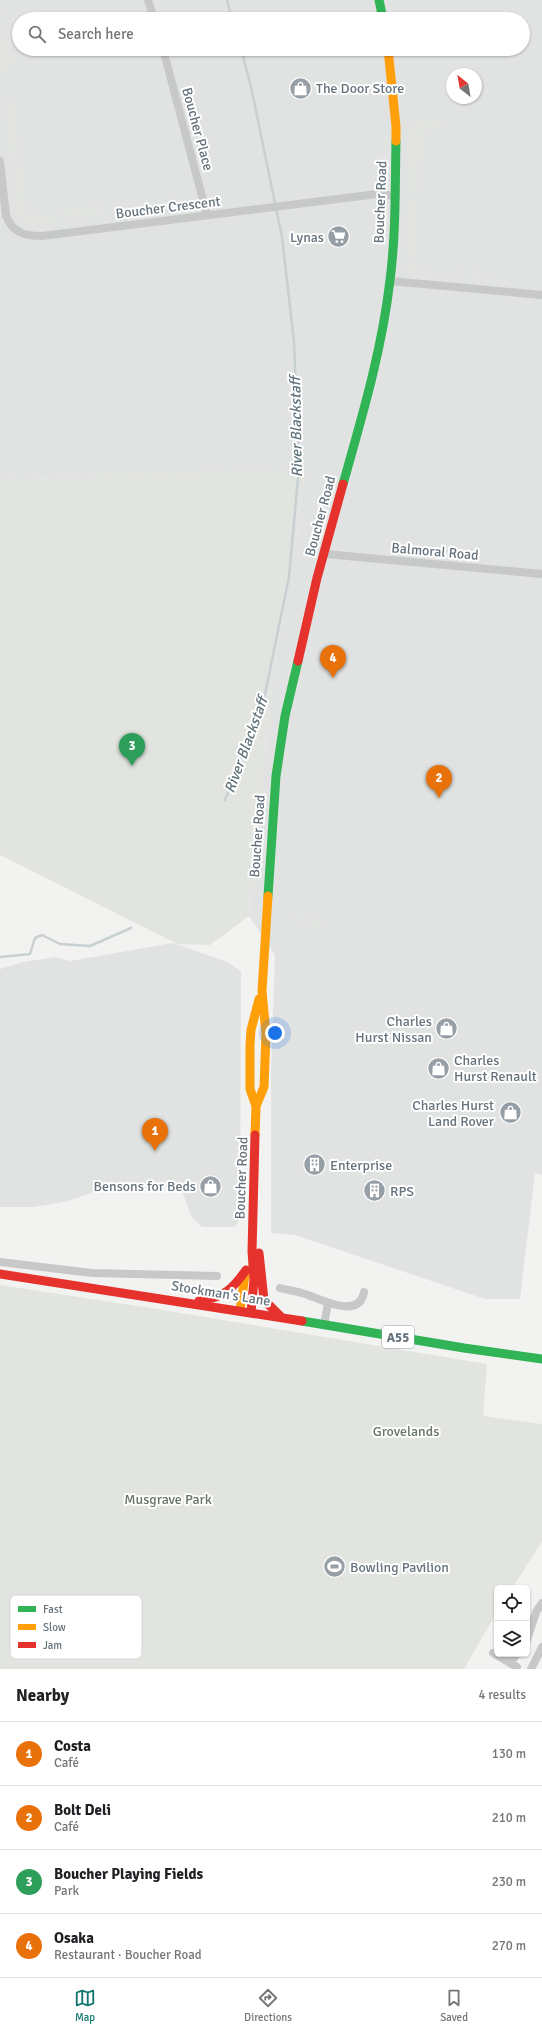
<!DOCTYPE html>
<html lang="en">
<head>
<meta charset="utf-8">
<style>
  :root { --surface:#fff; --page:#f2f2f2; --text:#202124; --muted:#757577; --line:#e0e0e0; --accent:#0f766e }
  body { margin:0; font-family:Signika,sans-serif; background:var(--page); color:var(--text) }
  .controls { position:absolute; right:12px; bottom:12px; display:grid; overflow:hidden; border-radius:6px; box-shadow:0 1px 3px #0004 }
  .controls button { width:36px; height:36px; display:grid; place-items:center; padding:0; border:0; border-bottom:1px solid var(--line); background:var(--surface); color:var(--text); font:20px sans-serif }
  .compass { position:absolute; left:446px; top:68px; width:36px; height:36px; border-radius:50%; background:var(--surface); box-shadow:0 1px 3px #0004; rotate:329deg }
  .you { position:absolute; left:275px; top:1033px; width:14px; height:14px; margin:-10px; border:3px solid #fff; border-radius:50%; background:#1a73e8; box-shadow:0 0 0 6px #1a73e833 }
  .badge { display:grid; place-items:center; width:26px; height:26px; border-radius:50%; background:var(--accent); color:#fff; font-size:13px; font-weight:700 }
  .pin { position:absolute; translate:-50% -33px; filter:drop-shadow(0 1px 2px #0008) }
  .pin::after { content:''; position:absolute; top:21px; width:14px; height:12px; background:inherit; clip-path:polygon(0 0,100% 0,50% 100%) }
  .list { margin:0; padding:0; list-style:none }
  h2 { display:flex; justify-content:space-between; align-items:center; height:52px; margin:0; padding:0 16px; font-size:17px }
  h2 small { font-size:13px; font-weight:400; color:var(--muted) }
  .list li { display:grid; grid-template-columns:26px 1fr auto; gap:12px; align-items:center; box-sizing:border-box; height:64px; padding:0 16px; border-top:1px solid var(--line) }
  .list b { display:block; font-size:15px; white-space:nowrap }
  .list p { margin:0; font-size:13px; white-space:nowrap; color:var(--muted) }
  .list em { font-size:13px; font-style:normal; color:var(--muted) }
  .icon { flex:none; width:22px; height:22px; fill:none; stroke:currentColor; stroke-width:2; stroke-linecap:round; stroke-linejoin:round }
  .map { position:relative; flex:none; width:542px; height:1669px; overflow:hidden }
  .search { position:absolute; background:var(--surface); box-shadow:0 1px 3px #0004; left:12px; right:12px; top:12px; height:44px; display:flex; align-items:center; gap:10px; box-sizing:border-box; padding:0 14px; border-radius:22px; color:var(--muted); font-size:15px }
  .sheet { height:308px; background:var(--surface) }
  nav { display:flex; justify-content:space-around; align-items:center; box-sizing:border-box; height:56px; border-top:1px solid var(--line); background:var(--surface); font-size:11px; color:var(--muted) }
  nav a { display:grid; justify-items:center; gap:2px }
  nav .on { color:var(--accent) }
  .map>svg:first-child { display:block }
</style>
</head>
<body>
<div class="map">
<svg width="542" height="1669" viewBox="0 0 542 1669">
  <rect width="100%" height="100%" fill="#f2f2f1"/>
  <!-- built -->
  <g fill="#e1e2e2" fill-rule="evenodd">
    <path d="M 0,0 L 542,0 L 542,1175 L 535,1173 L 520,1299 L 485,1299 L 295,1235 L 271,1233 L 271,1072 L 275,955 L 249,916 L 273,678 L 300,515 L 305,469 L 0,480 ZM 19,19 L 523,19 L 523,49 L 19,49 ZM 452,74 L 476,74 L 476,98 L 452,98 Z"/>
    <polygon points="173,943 227,962 241,971 240,1219 235,1227 202,1227 191,1216 182,1190 162,1186 96,1191 69,1201 34,1207 0,1207 0,969 23,962 56,957 70,961"/>
  </g>
  <!-- green -->
  <g fill="#e2e5df">
    <polygon points="0,11 4,42 10,42 13,67 1,69"/>
    <path d="M 12,102 L 25,214 L 54,213 L 54,221 C 41,223 30,226 18,217 L 7,103 Z"/>
    <polygon points="427,121 443,122 442,126 429,125 428,134 422,134 417,192 409,192 410,126 417,122"/>
    <polygon points="409,201 416,202 411,264 418,266 417,271 457,276 458,270 461,273 461,279 419,275 409,268 406,263 406,254"/>
    <polygon points="100,206 101,214 63,218 63,211"/>
    <polygon points="479,271 479,278 510,281 510,284 475,280 475,274"/>
    <polygon points="305,468 300,515 273,678 249,916 210,945 177,944 0,855 0,480"/>
    <polygon points="284,915 322,918 322,923 318,925 284,916"/>
    <polygon points="0,1285 157,1309 487,1364 483,1416 542,1424 542,1542 512,1588 497,1588 497,1612 464,1669 0,1669"/>
  </g>
  <g fill="none" stroke-linecap="round" stroke-linejoin="round">
    <!-- stream -->
    <g stroke="#c9d0d2" stroke-width="2.5">
      <polyline points="227,0 232,19"/>
      <polyline points="225,800 264,699 289,577 299,467 294,342 282,237 251,87 241,49"/>
      <polyline points="0,957 30,954 35,938 42,935 60,944 90,946 131,928"/>
    </g>
    <!-- street -->
    <g stroke="#c7c8c8" stroke-width="8">
      <polyline points="148,0 154,19"/>
      <polyline points="163,49 207,215"/>
      <path d="M 0,161 L 6,216 C 13,233 25,236 42,236 L 377,194 L 396,196"/>
      <polyline points="390,281 542,295"/>
      <polyline points="325,554 542,574"/>
      <polyline points="0,1262 92,1273 217,1276"/>
      <path d="M 280,1288 C 287,1290 295,1291 302,1293 C 319,1298 359,1321 364,1292"/>
      <polyline points="324,1325 328,1303"/>
      <polyline points="527,1640 536,1612 542,1603"/>
      <polyline points="493,1653 517,1667"/>
      <polyline points="510,1663 517,1654"/>
      <polyline points="531,1669 542,1647"/>
    </g>
    <!-- fast -->
    <g stroke="#30b455" stroke-width="9">
      <polyline points="379,0 383,19"/>
      <path d="M 343,484 C 362,417 382,350 390,280 C 396,234 395,188 396,141"/>
      <polyline points="268,896 276,776 285,716 298,661"/>
      <polyline points="302,1321 464,1348 542,1359"/>
    </g>
    <!-- slow -->
    <g stroke="#ff9f0a" stroke-width="9">
      <polyline points="388,49 396,126 396,141"/>
      <polyline points="256,1106 264,1087 266,1034 262,991 268,896"/>
      <polyline points="255,1135 256,1106 250,1089 250,1045 251,1030 259,999"/>
      <polyline points="240,1310 245,1275"/>
    </g>
    <!-- jam -->
    <g stroke="#e5322d" stroke-width="9">
      <polyline points="298,661 317,578 343,484"/>
      <polyline points="259,1253 264,1300 281,1317"/>
      <polyline points="0,1274 302,1321"/>
      <path d="M 199,1301 C 224,1297 232,1290 246,1270"/>
      <polyline points="251,1312 254,1280 252,1251 255,1135"/>
    </g>
  </g>
  <!-- icons -->
  <defs>
    <symbol id="shop-disc" viewBox="-11 -11 22 22"><circle r="9.5" fill="#979fa6" stroke="#fff"/><path d="M-5-2.5h2.3a2.7 3.5 0 0 1 5.4 0H5L5.5 6h-11ZM-1.5-2.5h3a1.5 2.3 0 0 0-3 0Z" fill="#fff"/></symbol>
    <symbol id="supermarket-disc" viewBox="-11 -11 22 22"><circle r="9.5" fill="#979fa6" stroke="#fff"/><path d="M-6-5.5h2.5l.6 2H6L4.5 2H-2.5L-4.4-4H-6ZM-1.5 3.2a1.3 1.3 0 1 0 .1 0ZM3 3.2a1.3 1.3 0 1 0 .1 0Z" fill="#fff"/></symbol>
    <symbol id="building-disc" viewBox="-11 -11 22 22"><circle r="9.5" fill="#979fa6" stroke="#fff"/><path d="M-4-6H4V6H1V3H-1V6H-4ZM-2.5-4.3h1.7v1.8h-1.7ZM.8-4.3h1.7v1.8H.8ZM-2.5-1h1.7V.8h-1.7ZM.8-1h1.7V.8H.8Z" fill="#fff"/></symbol>
    <symbol id="stadium-disc" viewBox="-11 -11 22 22"><circle r="9.5" fill="#979fa6" stroke="#fff"/><path d="M0-5a6.5 5 0 1 0 0 10a6.5 5 0 1 0 0-10ZM-3.5-1.8h7v3.6h-7Z" fill="#fff"/></symbol>
  </defs>
  <g fill-rule="evenodd">
    <use href="#shop-disc" x="288" y="76" width="25" height="25"/>
    <use href="#supermarket-disc" x="326" y="224" width="25" height="25"/>
    <use href="#shop-disc" x="434" y="1016" width="25" height="25"/>
    <use href="#shop-disc" x="426" y="1056" width="25" height="25"/>
    <use href="#shop-disc" x="498" y="1100" width="25" height="25"/>
    <use href="#building-disc" x="302" y="1152" width="25" height="25"/>
    <use href="#shop-disc" x="198" y="1174" width="25" height="25"/>
    <use href="#building-disc" x="362" y="1178" width="25" height="25"/>
    <use href="#stadium-disc" x="322" y="1554" width="25" height="25"/>
  </g>
  <g text-anchor="middle" stroke-width="4" stroke-linejoin="round" paint-order="stroke">
    <!-- shield labels -->
    <rect fill="#fff" stroke="#949da4" stroke-width="1" x="382" y="1326" width="32" height="22" rx="3"/>
    <g font-size="13" font-weight="bold" fill="#66737d">
      <text x="398" y="1342">A55</text>
    </g>
    <!-- poi labels -->
    <g font-size="14" fill="#66737d" stroke="#fff" text-anchor="start">
      <text x="316" y="93">The Door Store</text>
      <text x="324" y="242" text-anchor="end">Lynas</text>
      <text x="432" y="1026" text-anchor="end">Charles<tspan x="432" dy="16">Hurst Nissan</tspan></text>
      <text x="454" y="1065">Charles<tspan x="454" dy="16">Hurst Renault</tspan></text>
      <text x="494" y="1110" text-anchor="end">Charles Hurst<tspan x="494" dy="16">Land Rover</tspan></text>
      <text x="330" y="1170">Enterprise</text>
      <text x="196" y="1191" text-anchor="end">Bensons for Beds</text>
      <text x="390" y="1196">RPS</text>
      <text x="350" y="1572">Bowling Pavilion</text>
    </g>
    <!-- street labels -->
    <g font-size="14" fill="#66737d" stroke="#fff">
      <text transform="translate(198 129) rotate(75)" y="5">Boucher Place</text>
      <text transform="translate(380 202) rotate(-88)" y="5">Boucher Road</text>
      <text transform="translate(168 207) rotate(-7)" y="5">Boucher Crescent</text>
      <text transform="translate(320 516) rotate(-75)" y="5">Boucher Road</text>
      <text transform="translate(435 551) rotate(5)" y="5">Balmoral Road</text>
      <text transform="translate(257 836) rotate(-86)" y="5">Boucher Road</text>
      <text transform="translate(241 1178) rotate(-88)" y="5">Boucher Road</text>
      <text transform="translate(221 1293) rotate(9)" y="5">Stockman's Lane</text>
    </g>
    <!-- park labels -->
    <g font-size="14" fill="#677564" stroke="#fff">
      <text x="406" y="1436">Grovelands</text>
      <text x="168" y="1504">Musgrave Park</text>
    </g>
    <!-- water labels -->
    <g font-size="15" font-style="italic" fill="#61747b" stroke="#fff">
      <text transform="translate(296 427) rotate(-91)" y="5">River Blackstaff</text>
      <text transform="translate(246 745) rotate(-70)" y="5">River Blackstaff</text>
    </g>
  </g>
  <!-- legend -->
  <rect x="10" y="1595" width="132" height="64" rx="6" fill="#fff" stroke="#d1d5d8" stroke-width="1"/>
  <rect x="18" y="1606" width="18" height="6" fill="#30b455"/>
  <rect x="18" y="1624" width="18" height="6" fill="#ff9f0a"/>
  <rect x="18" y="1642" width="18" height="6" fill="#e5322d"/>
  <g font-size="11" fill="#66737d">
    <text x="43" y="1613">Fast</text>
    <text x="43" y="1631">Slow</text>
    <text x="43" y="1649">Jam</text>
  </g>
</svg>
<div class="controls">
<button><svg class="icon" aria-label="locate" viewBox="0 0 24 24"><circle cx="12" cy="12" r="6"/><path d="M12 2v4M12 18v4M2 12h4M18 12h4"/></svg></button>
<button><svg class="icon" aria-label="layers" viewBox="0 0 24 24"><path d="M12 4l9 5-9 5-9-5zM3 14l9 5 9-5"/></svg></button>
</div>
<svg class="compass" viewBox="-18 -18 36 36"><path d="M0-13l5 13h-10z" fill="#e53935"/><path d="M0 13l5-13h-10z" fill="#757577"/></svg>
<div class="you"></div>
<div class="pin badge" style="left:155px;top:1151px;background:#e8710a">1</div>
<div class="pin badge" style="left:439px;top:798px;background:#e8710a">2</div>
<div class="pin badge" style="left:132px;top:766px;background:#2e9e5b">3</div>
<div class="pin badge" style="left:333px;top:678px;background:#e8710a">4</div>
<div class="search"><svg class="icon" aria-label="search" viewBox="0 0 24 24"><circle cx="10" cy="10" r="6"/><path d="M15 15l6 6"/></svg>Search here</div>
</div>
<section class="sheet">
<h2>Nearby<small>4 results</small></h2>
<ul class="list">
<li><span class="badge" style="background:#e8710a">1</span><div><b>Costa</b><p>Café</p></div><em>130 m</em></li>
<li><span class="badge" style="background:#e8710a">2</span><div><b>Bolt Deli</b><p>Café</p></div><em>210 m</em></li>
<li><span class="badge" style="background:#2e9e5b">3</span><div><b>Boucher Playing Fields</b><p>Park</p></div><em>230 m</em></li>
<li><span class="badge" style="background:#e8710a">4</span><div><b>Osaka</b><p>Restaurant · Boucher Road</p></div><em>270 m</em></li>
</ul>
</section>
<nav>
<a class="on"><svg class="icon" aria-label="map" viewBox="0 0 24 24"><path d="M3 6l6-2 6 2 6-2v14l-6 2-6-2-6 2zM9 4v14M15 6v14"/></svg>Map</a>
<a><svg class="icon" aria-label="directions" viewBox="0 0 24 24"><path d="M12 3l9 9-9 9-9-9zM9 14v-3h6M13 9l2 2-2 2"/></svg>Directions</a>
<a><svg class="icon" aria-label="saved" viewBox="0 0 24 24"><path d="M7 4h10v16l-5-4-5 4z"/></svg>Saved</a>
</nav>
</body>
</html>
